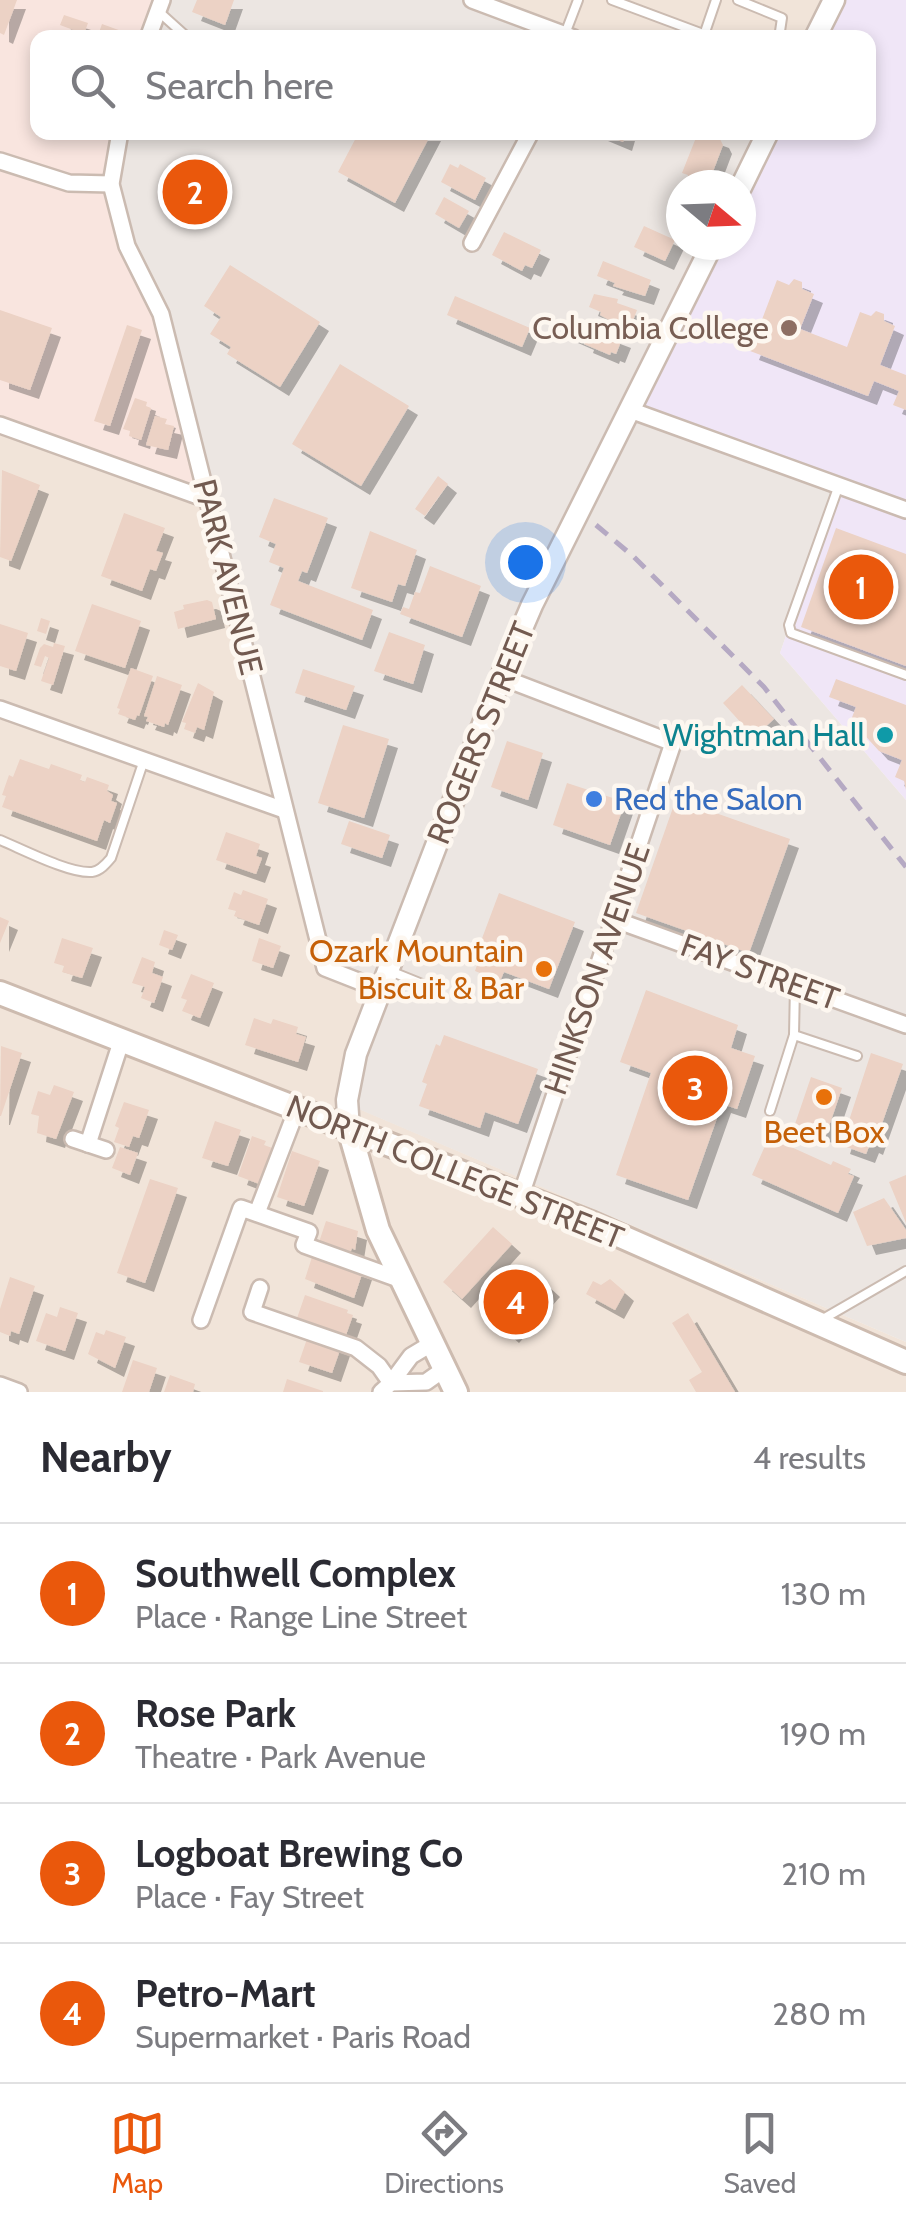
<!DOCTYPE html>
<html lang="en">
<head>
<meta charset="utf-8">
<style>
  :root { --surface:#fff; --page:#f7f7f7; --text:#2b2b33; --muted:#7c7c81; --line:#e1e1e2; --accent:#ea580c }
  body { margin:0; font-family:Cabin,sans-serif; background:var(--page); color:var(--text) }
  .compass { position:absolute; left:666px; top:170px; width:90px; height:90px; border-radius:50%; background:var(--surface); box-shadow:0 5px 15px #0003; rotate:109deg }
  .you { position:absolute; left:525px; top:562px; width:35px; height:35px; margin:-25px; border:8px solid #fff; border-radius:50%; background:#1a73e8; box-shadow:0 0 0 15px #1a73e833 }
  .badge { display:grid; place-items:center; width:65px; height:65px; border-radius:50%; background:var(--accent); color:#fff; font-size:32px; font-weight:700 }
  .pin { position:absolute; translate:-50% -50%; border:5px solid #fff; box-shadow:0 2px 10px #0006 }
  .list { margin:0; padding:0; list-style:none }
  h2 { display:flex; justify-content:space-between; align-items:center; height:130px; margin:0; padding:0 40px; font-size:42px }
  h2 small { font-size:32px; font-weight:400; color:var(--muted) }
  .list li { display:grid; grid-template-columns:65px 1fr auto; gap:30px; align-items:center; box-sizing:border-box; height:140px; padding:0 40px; border-top:2px solid var(--line) }
  .list b { display:block; font-size:38px; white-space:nowrap }
  .list p { margin:0; font-size:32px; white-space:nowrap; color:var(--muted) }
  .list em { font-size:32px; font-style:normal; color:var(--muted) }
  .icon { flex:none; width:55px; height:55px; fill:none; stroke:currentColor; stroke-width:2; stroke-linecap:round; stroke-linejoin:round }
  .map { position:relative; flex:none; width:906px; height:1392px; overflow:hidden }
  .search { position:absolute; background:var(--surface); box-shadow:0 5px 15px #0003; left:30px; right:30px; top:30px; height:110px; display:flex; align-items:center; gap:25px; box-sizing:border-box; padding:0 35px; border-radius:20px; color:var(--muted); font-size:38px }
  .sheet { height:690px; background:var(--surface) }
  nav { display:flex; justify-content:space-around; align-items:center; box-sizing:border-box; height:140px; border-top:2px solid var(--line); background:var(--surface); font-size:28px; color:var(--muted) }
  nav a { display:grid; justify-items:center; gap:5px }
  nav .on { color:var(--accent) }
  .map>svg:first-child { display:block }
</style>
</head>
<body>
<div class="map">
<svg width="906" height="1392" viewBox="0 0 906 1392">
  <defs>
    <filter id="shadow"><feDropShadow dx="9" dy="9" stdDeviation="0" flood-color="#0004"/></filter>
  </defs>
  <rect width="100%" height="100%" fill="#faf3ea"/>
  <!-- residential -->
  <g fill="#f1e4d9">
    <polygon points="472,0 834,0 815,38 574,37"/>
    <polygon points="0,427 209,500 382,990 350,1105 906,1342 906,1392 0,1392"/>
  </g>
  <!-- commercial -->
  <polygon fill="#f9e5df" points="0,0 162,0 148,37 38,38 38,132 120,133 161,314 209,500 0,427"/>
  <!-- industrial -->
  <g fill="#ece6e2">
    <polygon points="162,0 473,0 574,38 148,38"/>
    <polygon points="120,133 768,133 741,185 681,185 681,245 712,245 839,485 780,653 906,800 906,1342 349,1105 382,990 326,967 161,314 111,184"/>
  </g>
  <!-- education -->
  <polygon fill="#f0e6f7" points="834,0 906,0 906,800 780,653 839,485 630,410 712,245 741,245 741,187 768,133 868,132 868,38 815,37"/>
  <!-- building -->
  <g fill="#ecd2c5" filter="url(#shadow)">
    <polygon points="0,0 17,0 4,35 0,33"/>
    <polygon points="197,0 234,0 225,25 192,12"/>
    <polygon points="64,15 88,23 84,34 60,25"/>
    <polygon points="102,24 138,37 138,38 97,38"/>
    <polygon points="359,132 372,132 383,138 386,132 432,132 395,203 338,172"/>
    <polygon points="599,132 626,132 623,142"/>
    <polygon points="703,133 720,139 723,145 709,182 702,179 700,185 687,180 688,175 682,173 697,135"/>
    <polygon points="450,164 458,168 460,164 486,178 475,200 441,182"/>
    <polygon points="444,197 469,211 459,228 435,214"/>
    <polygon points="644,226 675,240 665,261 634,247"/>
    <polygon points="504,232 541,250 532,268 525,265 522,271 492,255"/>
    <polygon points="603,261 651,280 645,296 613,286 615,283 597,276"/>
    <polygon points="230,265 320,322 280,387 227,354 231,347 210,334 221,317 204,306"/>
    <polygon points="794,279 802,282 802,289 814,294 800,329 847,347 860,312 871,316 876,311 884,314 884,321 895,326 880,365 906,375 906,410 893,405 899,391 874,381 868,396 750,351 777,280 789,285"/>
    <polygon points="594,294 618,299 617,303 637,310 631,326 609,320 600,315 601,312 589,307"/>
    <polygon points="455,296 530,328 522,347 447,315"/>
    <polygon points="0,310 52,328 30,390 0,380"/>
    <polygon points="574,321 622,339 616,354 611,352 610,355 584,344 585,341 569,334"/>
    <polygon points="127,325 142,330 110,426 94,421"/>
    <polygon points="340,364 409,406 361,486 292,444"/>
    <polygon points="135,398 147,402 146,406 151,408 141,440 129,436 130,431 123,429"/>
    <polygon points="155,416 167,419 165,424 174,426 168,450 146,445"/>
    <polygon points="2,470 40,485 11,561 0,557"/>
    <polygon points="438,476 448,484 425,516 415,509"/>
    <polygon points="274,498 328,518 307,573 302,571 298,581 373,610 362,640 270,605 284,568 269,562 276,544 259,537"/>
    <polygon points="124,513 165,528 156,551 163,553 156,571 150,569 142,591 101,576"/>
    <polygon points="836,528 906,554 906,666 801,627"/>
    <polygon points="370,531 417,550 405,586 398,584 392,602 351,588"/>
    <polygon points="430,566 481,586 462,637 400,614 403,607 409,609 415,592 420,593"/>
    <polygon points="207,600 212,602 216,619 178,629 174,612 184,609 183,605"/>
    <polygon points="92,604 141,621 125,668 75,651"/>
    <polygon points="41,618 50,621 46,634 37,631"/>
    <polygon points="0,624 28,633 16,671 0,666"/>
    <polygon points="389,632 425,645 413,684 374,671"/>
    <polygon points="54,643 65,646 53,685 41,681 49,658 45,656 41,667 34,665 40,648 44,644 53,647"/>
    <polygon points="131,668 153,676 139,716 137,715 135,720 118,714 120,709 117,708"/>
    <polygon points="303,669 355,686 346,710 295,693"/>
    <polygon points="157,676 182,685 168,725 165,723 164,727 146,721 148,717 144,716"/>
    <polygon points="836,679 906,705 906,790 904,781 895,777 902,760 879,751 851,720 856,707 829,697"/>
    <polygon points="198,683 214,692 204,730 197,727 195,733 184,729 186,723 182,722"/>
    <polygon points="742,685 774,719 754,737 723,703"/>
    <polygon points="343,725 389,739 364,818 318,803"/>
    <polygon points="507,741 543,753 528,800 491,787"/>
    <polygon points="20,759 49,769 51,764 82,775 80,780 85,782 87,777 109,785 107,791 113,795 111,801 117,803 110,823 104,820 97,841 2,807 6,796 2,795 9,775 13,777"/>
    <polygon points="567,783 625,802 610,845 553,825"/>
    <polygon points="676,799 790,839 749,953 636,913"/>
    <polygon points="349,821 390,835 382,858 341,844"/>
    <polygon points="226,832 260,844 256,856 262,858 256,874 216,860"/>
    <polygon points="243,890 268,899 259,925 234,916 236,911 228,909 234,892 241,895"/>
    <polygon points="499,893 575,922 549,989 504,972 500,981 475,971 478,962 475,957"/>
    <polygon points="0,917 9,921 0,943"/>
    <polygon points="164,930 178,935 172,950 159,945"/>
    <polygon points="62,938 93,948 82,978 62,972 64,966 54,963"/>
    <polygon points="259,938 281,946 273,968 252,961"/>
    <polygon points="142,957 155,962 152,973 163,977 154,1003 141,998 145,987 132,983"/>
    <polygon points="191,974 214,983 200,1018 182,1011 187,1000 181,998"/>
    <polygon points="646,990 738,1025 731,1048 755,1056 737,1109 722,1104 688,1200 616,1175 651,1073 620,1062"/>
    <polygon points="254,1018 271,1024 273,1019 298,1027 296,1034 306,1037 298,1062 245,1045"/>
    <polygon points="444,1035 538,1069 518,1124 485,1112 480,1128 419,1106 427,1084 422,1082 436,1044 440,1046"/>
    <polygon points="1,1046 22,1053 1,1116 0,1116"/>
    <polygon points="871,1053 903,1064 874,1146 870,1144 866,1154 841,1145"/>
    <polygon points="811,1077 842,1088 826,1135 795,1124"/>
    <polygon points="54,1085 74,1092 56,1139 37,1133 39,1116 31,1114 38,1091 50,1095"/>
    <polygon points="124,1102 149,1110 139,1138 133,1136 129,1147 114,1142 119,1128 115,1126"/>
    <polygon points="215,1121 241,1130 228,1166 202,1158"/>
    <polygon points="252,1136 266,1141 264,1145 275,1149 262,1185 238,1176"/>
    <polygon points="769,1137 831,1165 833,1161 851,1169 848,1174 854,1176 838,1213 752,1175"/>
    <polygon points="120,1147 138,1153 130,1175 112,1168"/>
    <polygon points="292,1151 320,1161 304,1206 277,1197"/>
    <polygon points="906,1175 906,1223 889,1182"/>
    <polygon points="150,1179 178,1188 145,1283 117,1273"/>
    <polygon points="884,1198 906,1230 906,1238 867,1246 853,1212"/>
    <polygon points="326,1221 358,1231 355,1250 352,1248 350,1253 318,1245"/>
    <polygon points="493,1227 512,1244 462,1299 443,1282"/>
    <polygon points="320,1256 363,1271 354,1298 305,1279 312,1257 319,1259"/>
    <polygon points="527,1266 551,1288 510,1334 486,1313"/>
    <polygon points="10,1277 35,1286 19,1334 11,1331 10,1336 0,1332 0,1309"/>
    <polygon points="610,1279 625,1292 615,1310 586,1294 593,1281 601,1285"/>
    <polygon points="305,1295 348,1310 347,1313 353,1315 346,1335 296,1321"/>
    <polygon points="60,1307 78,1313 65,1351 36,1341 46,1313 57,1317"/>
    <polygon points="688,1313 735,1392 696,1392 689,1380 702,1372 672,1323"/>
    <polygon points="106,1330 126,1337 115,1368 88,1354 96,1332 104,1335"/>
    <polygon points="308,1336 341,1347 332,1373 299,1362"/>
    <polygon points="133,1360 157,1368 149,1392 122,1392"/>
    <polygon points="170,1375 195,1384 193,1392 164,1392"/>
    <polygon points="287,1379 323,1391 323,1392 283,1392"/>
  </g>
  <g fill="none" stroke-linecap="round" stroke-linejoin="round">
    <defs>
      <g id="service">
        <polyline points="612,0 714,38"/>
        <polyline points="738,0 782,18 779,38"/>
        <polyline points="158,11 188,38"/>
        <polyline points="565,34 578,0"/>
        <polyline points="703,38 716,0"/>
        <polyline points="839,485 789,625 791,633 906,675"/>
        <path d="M 0,840 C 22,849 70,874 92,872 C 100,871 106,864 111,858 L 144,760"/>
        <polyline points="390,971 432,988"/>
        <polyline points="794,1035 857,1056"/>
        <polyline points="770,1111 794,1035 795,985"/>
        <polyline points="823,1319 906,1271"/>
      </g>
      <g id="minor">
        <polyline points="472,0 574,38"/>
        <polyline points="148,38 162,0"/>
        <polyline points="120,132 111,184 127,246 161,314 325,968 381,990"/>
        <polyline points="0,161 69,183 111,184"/>
        <polyline points="472,243 531,132"/>
        <polyline points="630,410 906,510"/>
        <polyline points="0,425 209,500"/>
        <polyline points="501,677 673,743 521,1195"/>
        <polyline points="0,709 284,810"/>
        <polyline points="613,919 906,1025"/>
        <polyline points="73,1139 106,1150"/>
        <polyline points="88,1144 122,1039"/>
        <polyline points="257,1213 297,1109"/>
        <polyline points="260,1288 252,1312 356,1348 379,1366 391,1383 411,1356 431,1344"/>
        <polyline points="201,1320 241,1208 309,1232 304,1245 401,1280"/>
        <polyline points="0,1385 19,1392"/>
        <polyline points="381,1392 391,1383 426,1382 443,1370"/>
      </g>
      <g id="tertiary">
        <polyline points="815,38 834,0"/>
        <polyline points="741,187 768,132"/>
        <polyline points="349,1129 347,1100 356,1054 501,677 532,605 712,245"/>
      </g>
      <g id="secondary">
        <polyline points="0,993 591,1223 906,1362"/>
        <polyline points="349,1129 378,1230 456,1392"/>
      </g>
    </defs>
    <!-- service casing -->
    <use href="#service" stroke="#cbbbb1" stroke-width="12"/>
    <!-- minor casing -->
    <use href="#minor" stroke="#cbbbb1" stroke-width="20"/>
    <!-- tertiary casing -->
    <use href="#tertiary" stroke="#cbbbb1" stroke-width="25"/>
    <!-- secondary casing -->
    <use href="#secondary" stroke="#cdbbaf" stroke-width="28"/>
    <!-- service -->
    <use href="#service" stroke="#fff" stroke-width="8"/>
    <!-- minor -->
    <use href="#minor" stroke="#fff" stroke-width="15"/>
    <!-- tertiary -->
    <use href="#tertiary" stroke="#fff" stroke-width="20"/>
    <!-- secondary -->
    <use href="#secondary" stroke="#fff" stroke-width="22"/>
    <!-- rail -->
    <polyline stroke="#b5a9c3" stroke-width="5" stroke-dasharray="15 10" stroke-linecap="butt" points="596,525 634,557 764,687 906,867"/>
  </g>
  <!-- markers -->
  <circle fill="#8d6e63" stroke="#fdf7f0" stroke-width="4" cx="789" cy="328" r="10"/>
  <circle fill="#0f9aa8" stroke="#fdf7f0" stroke-width="4" cx="885" cy="735" r="10"/>
  <circle fill="#3f7fe0" stroke="#fdf7f0" stroke-width="4" cx="594" cy="799" r="10"/>
  <g fill="#e8710a" stroke="#fdf7f0" stroke-width="4">
    <circle cx="544" cy="969" r="10"/>
    <circle cx="824" cy="1097" r="10"/>
  </g>
  <g text-anchor="middle" stroke-width="9" stroke-linejoin="round" paint-order="stroke">
    <!-- education labels -->
    <g font-size="32" fill="#785e54" stroke="#fdf7f0" text-anchor="end">
      <text x="769" y="339">Columbia College</text>
    </g>
    <!-- street labels -->
    <g font-size="32" fill="#725a50" stroke="#fdf7f0">
      <text transform="translate(228 577) rotate(76)" y="11">PARK AVENUE</text>
      <text transform="translate(481 733) rotate(-68)" y="11">ROGERS STREET</text>
      <text transform="translate(597 969) rotate(-71)" y="11">HINKSON AVENUE</text>
      <text transform="translate(760 972) rotate(20)" y="11">FAY STREET</text>
      <text transform="translate(455 1172) rotate(22)" y="11">NORTH COLLEGE STREET</text>
    </g>
    <!-- culture labels -->
    <g font-size="32" fill="#0d838f" stroke="#fdf7f0" text-anchor="end">
      <text x="865" y="746">Wightman Hall</text>
    </g>
    <!-- shop labels -->
    <g font-size="32" fill="#366cbe" stroke="#fdf7f0" text-anchor="start">
      <text x="614" y="810">Red the Salon</text>
    </g>
    <!-- food labels -->
    <g font-size="32" fill="#c56008" stroke="#fdf7f0" text-anchor="end">
      <text x="524" y="962">Ozark Mountain<tspan x="524" dy="37">Biscuit &amp; Bar</tspan></text>
      <text x="824" y="1143" text-anchor="middle">Beet Box</text>
    </g>
  </g>
</svg>
<svg class="compass" viewBox="-18 -18 36 36"><path d="M0-13l5 13h-10z" fill="#e53935"/><path d="M0 13l5-13h-10z" fill="#7c7c81"/></svg>
<div class="you"></div>
<div class="pin badge" style="left:861px;top:587px">1</div>
<div class="pin badge" style="left:195px;top:192px">2</div>
<div class="pin badge" style="left:695px;top:1088px">3</div>
<div class="pin badge" style="left:516px;top:1302px">4</div>
<div class="search"><svg class="icon" aria-label="search" viewBox="0 0 24 24"><circle cx="10" cy="10" r="6"/><path d="M15 15l6 6"/></svg>Search here</div>
</div>
<section class="sheet">
<h2>Nearby<small>4 results</small></h2>
<ul class="list">
<li><span class="badge">1</span><div><b>Southwell Complex</b><p>Place · Range Line Street</p></div><em>130 m</em></li>
<li><span class="badge">2</span><div><b>Rose Park</b><p>Theatre · Park Avenue</p></div><em>190 m</em></li>
<li><span class="badge">3</span><div><b>Logboat Brewing Co</b><p>Place · Fay Street</p></div><em>210 m</em></li>
<li><span class="badge">4</span><div><b>Petro-Mart</b><p>Supermarket · Paris Road</p></div><em>280 m</em></li>
</ul>
</section>
<nav>
<a class="on"><svg class="icon" aria-label="map" viewBox="0 0 24 24"><path d="M3 6l6-2 6 2 6-2v14l-6 2-6-2-6 2zM9 4v14M15 6v14"/></svg>Map</a>
<a><svg class="icon" aria-label="directions" viewBox="0 0 24 24"><path d="M12 3l9 9-9 9-9-9zM9 14v-3h6M13 9l2 2-2 2"/></svg>Directions</a>
<a><svg class="icon" aria-label="saved" viewBox="0 0 24 24"><path d="M7 4h10v16l-5-4-5 4z"/></svg>Saved</a>
</nav>
</body>
</html>
